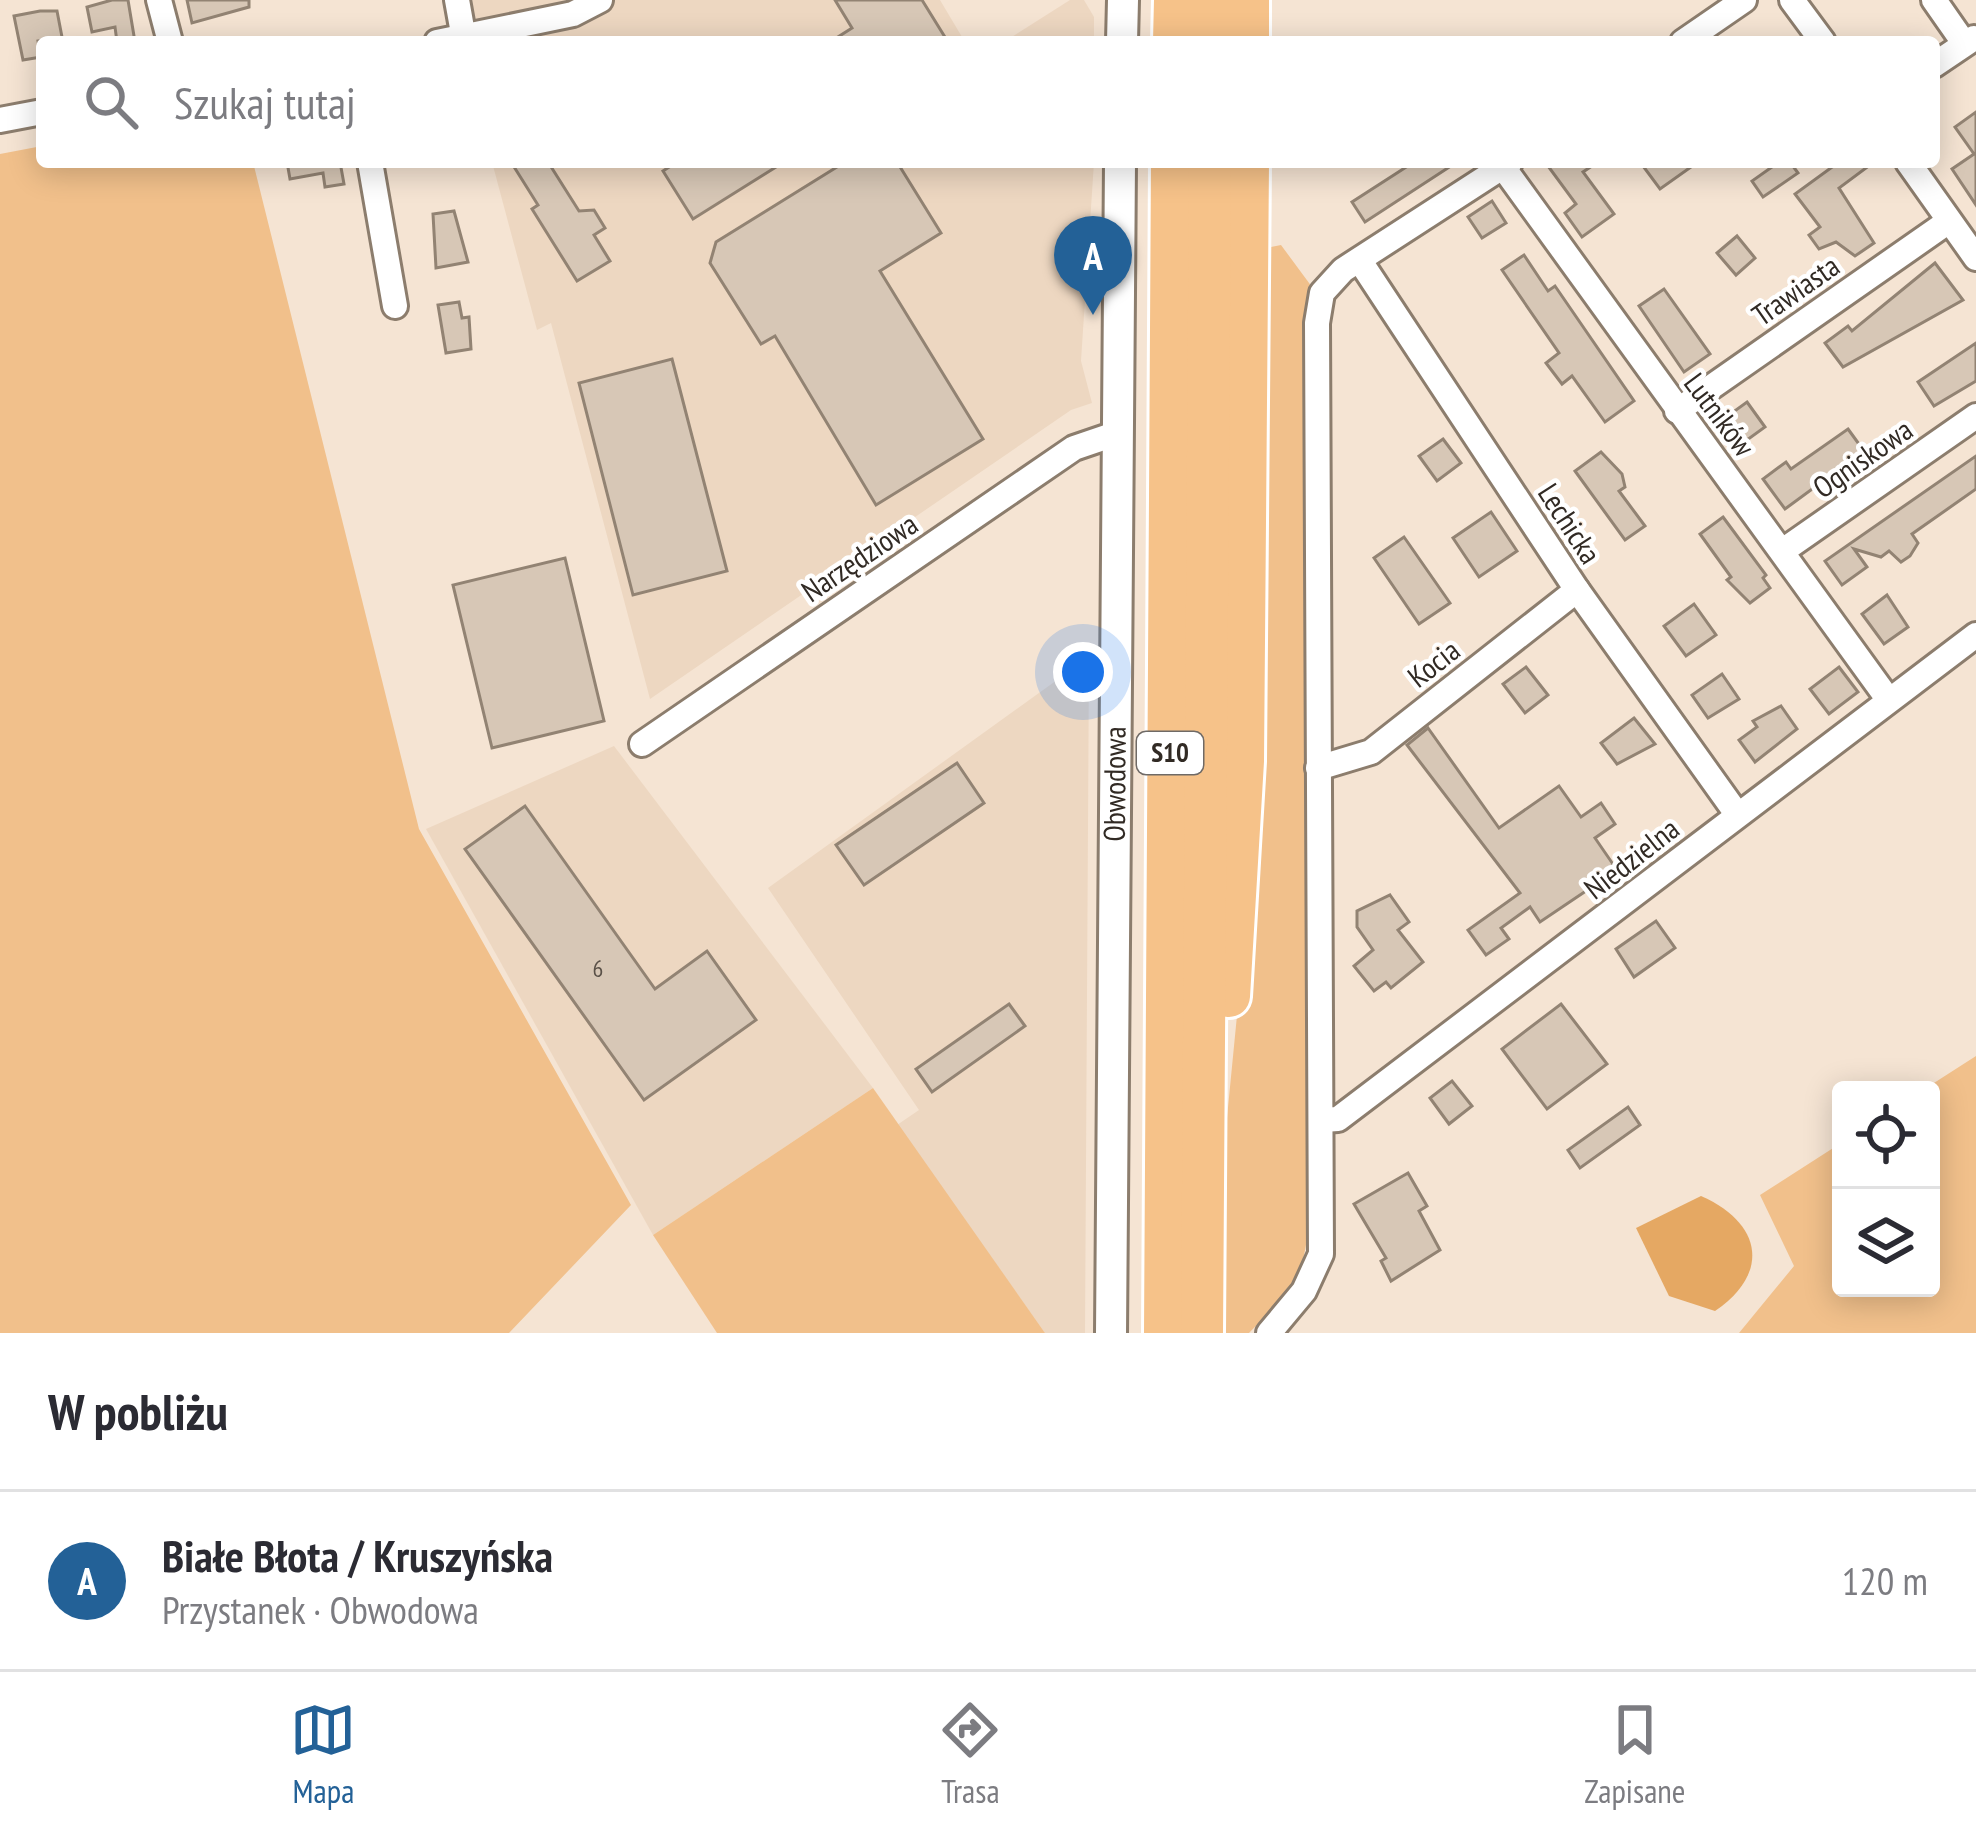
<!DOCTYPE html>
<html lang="pl">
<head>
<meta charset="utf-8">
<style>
  :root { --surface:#fff; --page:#f2f2f3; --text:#2b2b33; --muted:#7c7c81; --line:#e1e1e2; --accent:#236197 }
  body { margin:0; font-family:"PT Sans Narrow",sans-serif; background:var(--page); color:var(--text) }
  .controls { position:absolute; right:36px; bottom:36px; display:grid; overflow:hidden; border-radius:12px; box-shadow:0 6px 30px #0003 }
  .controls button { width:108px; height:108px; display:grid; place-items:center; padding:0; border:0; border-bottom:3px solid var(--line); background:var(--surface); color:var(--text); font:60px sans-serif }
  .you { position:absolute; left:1083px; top:672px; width:42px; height:42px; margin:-30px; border:9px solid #fff; border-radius:50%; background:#1a73e8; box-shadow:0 0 0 18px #1a73e833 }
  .badge { display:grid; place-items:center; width:78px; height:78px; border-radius:50%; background:var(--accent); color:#fff; font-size:39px; font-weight:700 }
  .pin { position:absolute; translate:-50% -99px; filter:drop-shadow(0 3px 6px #0008) }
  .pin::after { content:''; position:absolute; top:63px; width:42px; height:36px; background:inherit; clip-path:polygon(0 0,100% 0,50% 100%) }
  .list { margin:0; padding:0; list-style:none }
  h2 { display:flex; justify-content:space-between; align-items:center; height:156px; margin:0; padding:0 48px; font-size:51px }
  h2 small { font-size:39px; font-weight:400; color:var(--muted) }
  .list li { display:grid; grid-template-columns:78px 1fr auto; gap:36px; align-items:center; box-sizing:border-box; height:180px; padding:0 48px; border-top:3px solid var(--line) }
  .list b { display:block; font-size:45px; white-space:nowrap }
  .list p { margin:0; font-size:39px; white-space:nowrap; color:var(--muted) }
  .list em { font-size:39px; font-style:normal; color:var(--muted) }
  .icon { flex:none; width:66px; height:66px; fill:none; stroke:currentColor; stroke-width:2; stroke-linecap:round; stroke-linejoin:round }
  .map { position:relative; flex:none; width:1976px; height:1333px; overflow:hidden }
  .search { position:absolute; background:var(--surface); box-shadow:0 6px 30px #0003; left:36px; right:36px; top:36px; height:132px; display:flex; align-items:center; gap:30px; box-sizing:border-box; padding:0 42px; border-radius:12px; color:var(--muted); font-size:45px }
  .sheet { height:336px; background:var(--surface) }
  nav { display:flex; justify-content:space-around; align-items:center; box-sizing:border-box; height:168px; border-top:3px solid var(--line); background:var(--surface); font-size:33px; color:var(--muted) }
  nav a { display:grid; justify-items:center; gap:6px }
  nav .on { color:var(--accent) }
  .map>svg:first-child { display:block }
</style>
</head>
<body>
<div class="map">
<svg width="1976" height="1333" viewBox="0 0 1976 1333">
  <rect width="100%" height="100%" fill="#f5e4d3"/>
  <!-- built -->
  <g fill="#edd7c1">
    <polygon points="448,0 940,0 965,42 459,42"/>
    <polygon points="1070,0 1084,0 1094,17 1094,42 1004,42"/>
    <polygon points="492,162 1094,162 1081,361 1092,403 1071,410 650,699 551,323 537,330"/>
    <polygon points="1089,657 1085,1333 1045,1333 897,1125 919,1110 768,888"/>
    <polygon points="614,746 873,1088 653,1235 426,829"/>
  </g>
  <!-- green -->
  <g fill="#f1c08b">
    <polygon points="42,146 42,162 253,162 419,829 631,1205 509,1333 0,1333 0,154"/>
    <path d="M 1281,245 L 1312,287 L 1307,1235 C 1304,1281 1280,1301 1249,1333 L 1225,1333 L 1226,1128 L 1243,954 L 1264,285 L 1271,247 Z"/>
    <polygon points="1976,1056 1976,1333 1739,1333 1794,1266 1760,1195 1841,1143 1841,1288 1931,1288 1931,1090 1923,1090"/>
    <polygon points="873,1088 1045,1333 717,1333 653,1235"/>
  </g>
  <!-- water -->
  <path fill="#e5a863" d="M 1701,1196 C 1762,1223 1771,1273 1715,1311 L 1669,1296 L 1636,1228 Z"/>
  <!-- building -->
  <g fill="#d7c7b6" stroke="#928373" stroke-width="3">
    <polygon points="112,0 128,0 135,42 117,42 115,27 92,32 87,7"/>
    <polygon points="187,0 249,0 249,7 192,23"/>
    <polygon points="835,0 922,0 948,42 830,42 852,28"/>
    <polygon points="40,11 57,11 62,37 38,41 41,57 23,60 14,16"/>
    <polygon points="1976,112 1976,205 1952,169 1974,154 1955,127"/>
    <polygon points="287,162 340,162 344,184 325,187 323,173 290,179"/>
    <polygon points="511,162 548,162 579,211 594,210 605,228 594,235 610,261 577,281 532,209 538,205"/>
    <polygon points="677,162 784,162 693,219 663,171"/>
    <polygon points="845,162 897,162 941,233 880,271 983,439 876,505 775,336 761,344 710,263 716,242"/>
    <polygon points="1414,162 1457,162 1365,222 1352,202"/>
    <polygon points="1545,162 1598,162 1583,172 1614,214 1582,237 1565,213 1576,204"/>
    <polygon points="1640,162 1698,162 1660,189"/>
    <polygon points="1779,162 1790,162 1798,173 1763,197 1752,181"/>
    <polygon points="1839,162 1874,162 1839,188 1874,243 1855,256 1836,242 1819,249 1809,235 1820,227 1795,194"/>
    <polygon points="1492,201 1506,223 1482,238 1468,217"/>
    <polygon points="454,211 468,262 436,268 433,214"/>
    <polygon points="1737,236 1755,258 1736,275 1717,253"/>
    <polygon points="1524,255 1548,291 1555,286 1634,401 1605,422 1572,376 1562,384 1546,363 1559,353 1502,270"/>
    <polygon points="1935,263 1963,300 1843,367 1825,343 1848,326 1852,331"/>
    <polygon points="1664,289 1710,354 1684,372 1639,306"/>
    <polygon points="459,302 462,318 469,317 471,349 446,353 438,305"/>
    <polygon points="1976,343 1976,381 1934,406 1918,382"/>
    <polygon points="672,359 727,571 633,595 579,383"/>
    <polygon points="1747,402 1765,427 1736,448 1718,423"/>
    <polygon points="1848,429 1864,451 1785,509 1763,479 1786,462 1791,469"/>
    <polygon points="1443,439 1461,463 1437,481 1419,456"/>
    <polygon points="1601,452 1622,474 1625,487 1619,491 1645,526 1625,540 1575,471"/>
    <polygon points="1976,456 1976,489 1912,534 1918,543 1910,556 1901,562 1889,551 1881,557 1854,549 1867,567 1842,585 1825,561"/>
    <polygon points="1491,512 1517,551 1479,577 1453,538"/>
    <polygon points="1723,517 1766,575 1763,578 1770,588 1750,603 1727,580 1731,577 1700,534"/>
    <polygon points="1404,537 1450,603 1419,624 1374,558"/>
    <polygon points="565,558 604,721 492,748 453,585"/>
    <polygon points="1887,595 1908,627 1884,644 1862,614"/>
    <polygon points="1694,604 1716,635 1686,656 1664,626"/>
    <polygon points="1526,667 1548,695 1525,713 1503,684"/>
    <polygon points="1839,667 1858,692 1829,714 1810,689"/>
    <polygon points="1722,674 1739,699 1708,718 1692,695"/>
    <polygon points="1781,706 1797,729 1755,762 1739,740 1757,727 1753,721"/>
    <polygon points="1634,718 1655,744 1617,764 1601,743"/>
    <polygon points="1428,728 1499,828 1559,786 1581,817 1601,803 1615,824 1595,838 1617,870 1540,922 1530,907 1501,928 1509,939 1486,955 1468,930 1520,893 1407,745"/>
    <polygon points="957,763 984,803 864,885 836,845"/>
    <polygon points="525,806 655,989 707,951 756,1020 644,1100 465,849"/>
    <polygon points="1390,895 1409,922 1398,930 1423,962 1391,988 1386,982 1374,991 1354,966 1373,950 1357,927 1357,911"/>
    <polygon points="1656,921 1675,948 1634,977 1616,949"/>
    <polygon points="1009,1004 1025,1026 932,1092 916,1069"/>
    <polygon points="1561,1004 1607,1064 1547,1109 1502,1049"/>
    <polygon points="1452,1081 1472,1106 1449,1124 1430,1098"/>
    <polygon points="1628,1107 1640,1125 1580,1168 1568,1150"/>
    <polygon points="1408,1173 1427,1206 1419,1211 1440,1250 1391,1281 1381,1261 1386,1258 1354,1204"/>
  </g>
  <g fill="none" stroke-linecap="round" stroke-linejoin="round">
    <defs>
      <g id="minor">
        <polyline points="159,0 170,42"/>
        <polyline points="457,0 464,39"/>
        <polyline points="1792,0 1823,42"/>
        <polyline points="1934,0 1964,43"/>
        <polyline points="437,42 573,14 600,0"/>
        <polyline points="1683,42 1744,0"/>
        <polyline points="1934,65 1974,38"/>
        <polyline points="0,120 42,112"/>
        <polyline points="370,162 395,306"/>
        <polyline points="1908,162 1976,258"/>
        <polyline points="1503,167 1888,699"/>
        <polyline points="1360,261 1577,590 1737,814"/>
        <polyline points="1677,411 1949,221"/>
        <polyline points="1784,550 1976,416"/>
        <polyline points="642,744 1074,448 1118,433"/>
        <polyline points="1318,768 1371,752 1577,590"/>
        <polyline points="1322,1120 1338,1119 1976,635"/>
        <polyline points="1269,1333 1304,1291 1321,1254 1317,323 1322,293 1343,270 1510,162"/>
      </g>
      <g id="tertiary">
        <polyline points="1122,42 1123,0"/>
        <path id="s1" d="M 1111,1333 L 1120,162"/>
      </g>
      <g id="motorway">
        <polyline points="1174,42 1175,0"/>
        <polyline points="1212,42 1212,0"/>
        <polyline points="1248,42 1248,0"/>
        <polyline points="1229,996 1243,761 1248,162"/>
        <polyline points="1165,1333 1172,162"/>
        <polyline points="1202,1333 1210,162"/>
      </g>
    </defs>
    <!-- minor casing -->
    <use href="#minor" stroke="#8c7d6d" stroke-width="30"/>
    <!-- tertiary casing -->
    <use href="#tertiary" stroke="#8c7d6d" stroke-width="36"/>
    <!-- motorway casing -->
    <use href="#motorway" stroke="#fff" stroke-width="48"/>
    <!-- minor -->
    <use href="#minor" stroke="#fff" stroke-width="24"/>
    <!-- tertiary -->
    <use href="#tertiary" stroke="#fff" stroke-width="30"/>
    <!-- motorway -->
    <use href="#motorway" stroke="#f6c289" stroke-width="42"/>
  </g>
  <g text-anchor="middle" stroke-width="9" stroke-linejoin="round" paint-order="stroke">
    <!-- number labels -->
    <g font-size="24" fill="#5a5148">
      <text x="598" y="977">6</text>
    </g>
    <!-- shield labels -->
    <rect fill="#fff" stroke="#6f6a66" stroke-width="3" x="1137" y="732" width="66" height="42" rx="9"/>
    <g font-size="27" font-weight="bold" fill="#312a24">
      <text x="1170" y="762">S10</text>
    </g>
    <!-- street labels -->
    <g font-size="30" fill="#312a24" stroke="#fff">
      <text transform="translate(1796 291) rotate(-35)" y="10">Trawiasta</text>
      <text transform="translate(1719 415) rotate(53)" y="10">Lutników</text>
      <text transform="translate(1863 459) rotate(-35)" y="10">Ogniskowa</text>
      <text transform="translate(1569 524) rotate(57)" y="10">Lechicka</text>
      <text transform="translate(860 558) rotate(-34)" y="10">Narzędziowa</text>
      <text transform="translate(1434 664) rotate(-38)" y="10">Kocia</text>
      <text dy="10" stroke="none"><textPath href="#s1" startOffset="549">Obwodowa</textPath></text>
      <text transform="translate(1632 859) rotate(-38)" y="10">Niedzielna</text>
    </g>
  </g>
</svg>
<div class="controls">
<button><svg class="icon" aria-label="locate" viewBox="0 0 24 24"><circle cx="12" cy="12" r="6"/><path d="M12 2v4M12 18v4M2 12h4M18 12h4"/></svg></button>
<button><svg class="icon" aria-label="layers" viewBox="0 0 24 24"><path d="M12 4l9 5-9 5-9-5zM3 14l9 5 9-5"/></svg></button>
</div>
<div class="you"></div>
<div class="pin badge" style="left:1093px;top:315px">A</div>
<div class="search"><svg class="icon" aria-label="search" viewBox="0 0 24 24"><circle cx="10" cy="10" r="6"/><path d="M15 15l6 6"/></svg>Szukaj tutaj</div>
</div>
<section class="sheet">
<h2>W pobliżu<small></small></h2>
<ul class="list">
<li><span class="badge">A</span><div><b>Białe Błota / Kruszyńska</b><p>Przystanek · Obwodowa</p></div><em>120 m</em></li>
</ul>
</section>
<nav>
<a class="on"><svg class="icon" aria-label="map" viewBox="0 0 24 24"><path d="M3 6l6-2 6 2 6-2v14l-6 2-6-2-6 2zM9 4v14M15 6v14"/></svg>Mapa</a>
<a><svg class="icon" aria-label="directions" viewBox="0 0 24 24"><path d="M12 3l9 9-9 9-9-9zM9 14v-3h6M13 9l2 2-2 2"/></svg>Trasa</a>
<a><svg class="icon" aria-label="saved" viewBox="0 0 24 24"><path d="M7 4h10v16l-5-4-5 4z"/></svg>Zapisane</a>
</nav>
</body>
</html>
